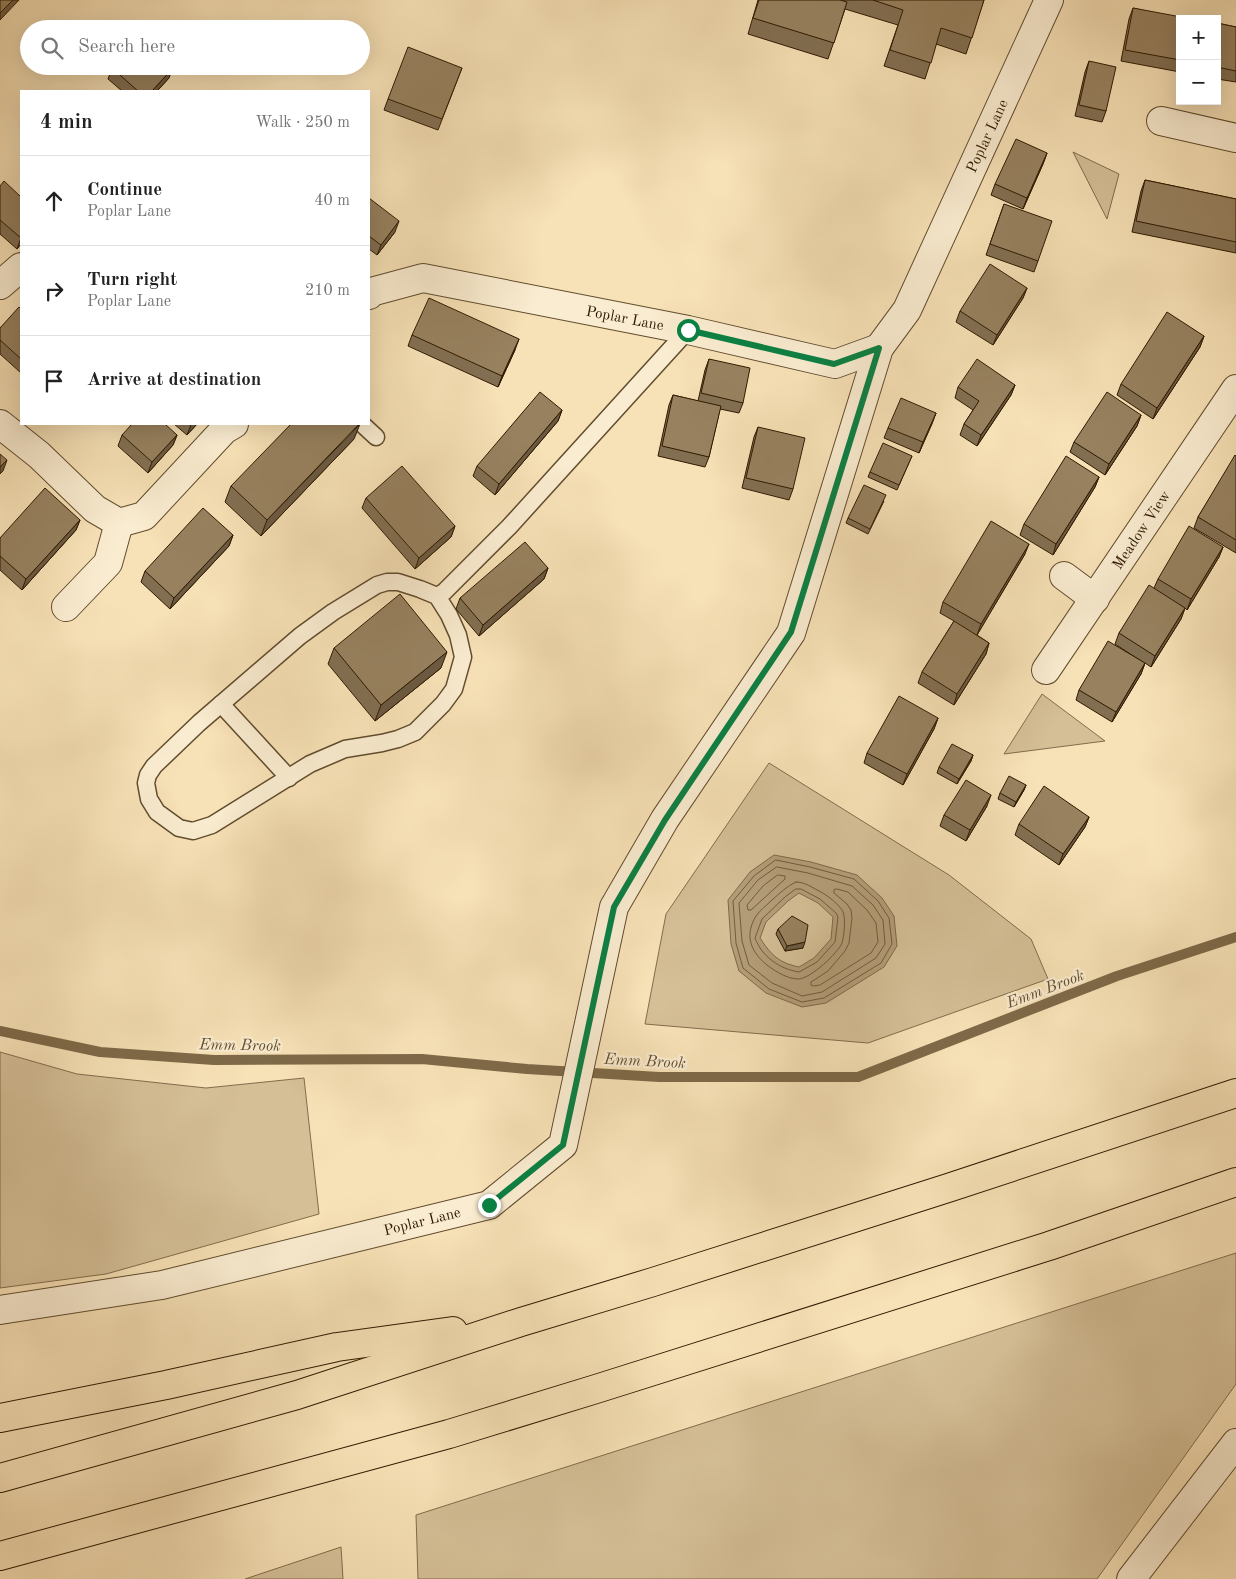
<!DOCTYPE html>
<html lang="en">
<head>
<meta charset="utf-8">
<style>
  :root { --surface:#fff; --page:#f6f6f6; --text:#222; --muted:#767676; --line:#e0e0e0 }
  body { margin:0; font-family:"Old Standard TT",serif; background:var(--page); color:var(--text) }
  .controls { position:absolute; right:15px; top:15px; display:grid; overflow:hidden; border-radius:0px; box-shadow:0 5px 20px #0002 }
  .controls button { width:45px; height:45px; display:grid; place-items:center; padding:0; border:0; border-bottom:1px solid var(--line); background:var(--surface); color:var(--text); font:25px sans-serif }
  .stop { position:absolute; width:15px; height:15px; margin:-11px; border:4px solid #0b8043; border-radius:50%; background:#fff }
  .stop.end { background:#0b8043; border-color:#fff; box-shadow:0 1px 5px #0008 }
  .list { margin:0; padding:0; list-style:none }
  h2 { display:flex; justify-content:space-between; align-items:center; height:65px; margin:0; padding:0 20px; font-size:21px }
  h2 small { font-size:16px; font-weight:400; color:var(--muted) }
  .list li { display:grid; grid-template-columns:32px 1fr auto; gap:15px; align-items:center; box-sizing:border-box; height:90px; padding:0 20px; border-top:1px solid var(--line) }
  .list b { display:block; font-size:19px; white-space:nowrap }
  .list p { margin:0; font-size:16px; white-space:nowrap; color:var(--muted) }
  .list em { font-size:16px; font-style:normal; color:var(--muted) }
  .icon { flex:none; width:28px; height:28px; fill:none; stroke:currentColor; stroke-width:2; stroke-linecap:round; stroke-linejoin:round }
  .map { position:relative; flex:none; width:1236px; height:1579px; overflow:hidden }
  .search { position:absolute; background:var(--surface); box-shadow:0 5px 20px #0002; left:20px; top:20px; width:350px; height:55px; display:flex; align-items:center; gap:12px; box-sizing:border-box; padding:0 18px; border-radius:28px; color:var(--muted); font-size:19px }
  .panel { position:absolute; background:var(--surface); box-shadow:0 5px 20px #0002; left:20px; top:90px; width:350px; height:335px; border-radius:0px }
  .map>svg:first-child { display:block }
</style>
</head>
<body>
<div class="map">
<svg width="1236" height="1579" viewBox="0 0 1236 1579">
  <rect width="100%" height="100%" fill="#f7e1b6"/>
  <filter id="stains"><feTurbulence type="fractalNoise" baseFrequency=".004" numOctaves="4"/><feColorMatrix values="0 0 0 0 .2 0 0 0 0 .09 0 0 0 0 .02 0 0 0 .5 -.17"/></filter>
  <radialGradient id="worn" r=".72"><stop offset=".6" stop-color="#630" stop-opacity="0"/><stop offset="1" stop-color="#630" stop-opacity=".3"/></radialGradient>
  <!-- green -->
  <g fill="#d5bf97" stroke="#826c4c">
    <polygon points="1073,152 1119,174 1107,219"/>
    <polygon points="1042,694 1105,741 1004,754"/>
    <polygon points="769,763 949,875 1031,939 1048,979 868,1043 645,1024 666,914"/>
    <polygon points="0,1052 77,1074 206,1088 304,1078 319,1214 106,1274 0,1288"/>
    <polygon points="1236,1253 1236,1384 1097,1579 418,1579 416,1515"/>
    <polygon points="341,1547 343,1579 245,1579"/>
  </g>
  <!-- water -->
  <path fill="#b39d78" stroke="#7e6948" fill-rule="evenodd" d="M 774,855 L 811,862 L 857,875 L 882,898 L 894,916 L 897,946 L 884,967 L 826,1003 L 802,1007 L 766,993 L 739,971 L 731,944 L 728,900 L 750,872 ZM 799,893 L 818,903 L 833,917 L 831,939 L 814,958 L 799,967 C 779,963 771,955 760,938 L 766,922 L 788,901 Z"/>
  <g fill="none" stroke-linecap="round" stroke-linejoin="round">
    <!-- shore -->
    <g stroke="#715c3c" stroke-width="1">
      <polygon points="776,860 810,867 854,879 878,901 889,918 892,944 881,963 824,998 802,1002 769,989 743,968 736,943 733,901 754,876"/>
      <polygon points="777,867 808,873 852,886 873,905 883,920 885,944 876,958 822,992 802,996 772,983 749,965 742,941 739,903 758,880"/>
      <polygon points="778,875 785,876 785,879 751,910 748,910 747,905 763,886"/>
      <path d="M 796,882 C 805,882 813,888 821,892 C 828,896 840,905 843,912 C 846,919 844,936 842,943 C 838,953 811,978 799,979 C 790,979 782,975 774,970 C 754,957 742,939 756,916 C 760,910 767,905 772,900 C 779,894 787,886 796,882 Z"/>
      <path d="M 796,889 L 801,889 L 820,899 L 836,913 L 838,917 L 835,942 L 817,962 L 799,972 C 780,969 762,957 755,938 L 762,919 L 785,897 Z"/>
      <polygon points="837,889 848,892 867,910 876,923 878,942 871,953 820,985 813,986 811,985 811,982 828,971 845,951 849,943 852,918 851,910 847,904 834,893 834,890"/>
    </g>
    <!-- stream -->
    <polyline stroke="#7e6948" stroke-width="10" points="0,1031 100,1052 214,1060 422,1059 527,1069 659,1077 858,1077 1117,976 1236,937"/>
    <defs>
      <g id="lane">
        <polyline points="362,424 376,437"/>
        <polyline points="437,596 449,615 458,635 463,657 454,689 443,704 415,732 398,739 382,743 345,749 310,764 212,825 193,831 179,828 157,812 149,799 146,783 148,775 154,766 199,723 300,636 333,612 377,585 387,582 398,582 420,589 437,596 444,592 509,527 688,330"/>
        <polyline points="221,704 289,778"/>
      </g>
      <g id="street">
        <polyline points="1161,121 1236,138"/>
        <polyline points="0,285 21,267"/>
        <polyline points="369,295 371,292 423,278 688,330 835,364 879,348"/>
        <polyline points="0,424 39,455 95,509 119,523 144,516 224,430 234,424"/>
        <polyline points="1064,576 1095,599"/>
        <polyline points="66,607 108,563 119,523"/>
        <polyline points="1046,670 1236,389"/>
        <polyline points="0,1310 162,1285 489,1205 563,1145 614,907 665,819 791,633 879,348 907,310 1049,0"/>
        <polyline points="1131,1579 1236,1443"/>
      </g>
      <g id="highway">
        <polyline points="0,1418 166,1385 337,1347 453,1331"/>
        <polyline points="0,1478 297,1395 521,1322 653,1282 948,1188 1236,1093"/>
        <polyline points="0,1556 449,1434 596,1389 1049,1246 1236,1182"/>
      </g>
    </defs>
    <!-- lane casing -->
    <use href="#lane" stroke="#614c2e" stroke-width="19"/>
    <!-- street casing -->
    <use href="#street" stroke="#614c2e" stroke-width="30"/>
    <!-- highway casing -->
    <use href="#highway" stroke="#2f1a00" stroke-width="30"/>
    <!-- lane -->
    <use href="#lane" stroke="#faecd0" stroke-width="16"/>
    <!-- street -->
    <use href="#street" stroke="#faecd0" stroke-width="28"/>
    <!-- highway -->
    <use href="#highway" stroke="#f7e1b6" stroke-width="28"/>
  </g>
  <!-- wall -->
  <g fill="#826f52" stroke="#2f1a00">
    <polygon points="758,0 984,0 966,54 936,44 925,79 884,66 898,25 845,9 828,59 748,34"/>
    <polygon points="1133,8 1180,19 1180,72 1121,61 1129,19"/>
    <polygon points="1217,23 1236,27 1236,82 1217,79"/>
    <polygon points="1089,61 1106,111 1102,122 1075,116 1085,72"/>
    <polygon points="112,68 169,78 157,91 122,91 108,79"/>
    <polygon points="462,68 438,130 384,110 388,99"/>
    <polygon points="1047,153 1043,164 1023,209 991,195 995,184"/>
    <polygon points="1145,180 1236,199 1236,253 1132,232 1141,191"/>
    <polygon points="0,186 21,197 21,244 17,249 0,234"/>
    <polygon points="369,198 395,232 377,255 369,249"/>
    <polygon points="1004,204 1038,261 1034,272 986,255"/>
    <polygon points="1027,288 1023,298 993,345 956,322 960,311"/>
    <polygon points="21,309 21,373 0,354 0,328"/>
    <polygon points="412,335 515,350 498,387 408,346"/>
    <polygon points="1204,336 1200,347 1153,419 1117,395 1121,384"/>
    <polygon points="709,359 743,403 739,413 720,409 709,457 705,467 658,456 669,405 673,395 698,401 705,370"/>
    <polygon points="1015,385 1011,395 977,446 960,435 964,424 973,410 955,398 958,387"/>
    <polygon points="562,410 558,421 495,495 473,476 477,466"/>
    <polygon points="936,413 919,453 884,438 888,428"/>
    <polygon points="1141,415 1137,426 1105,475 1070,452 1074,442"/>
    <polygon points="174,424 197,424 187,435"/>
    <polygon points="758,427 793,489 789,500 742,488 754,437"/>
    <polygon points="122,435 177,435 173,445 148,473 118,446"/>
    <polygon points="354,439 261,536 225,502 231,486"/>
    <polygon points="912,456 897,490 868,477 870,472"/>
    <polygon points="1236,456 1236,553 1194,528 1198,517"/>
    <polygon points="1099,477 1095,487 1053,555 1020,535 1024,524"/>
    <polygon points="366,498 455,526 451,537 415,569 362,508"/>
    <polygon points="884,501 868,534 846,523 848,518"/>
    <polygon points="80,520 76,530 22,590 0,570 0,538"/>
    <polygon points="233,535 229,546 170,609 141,582 145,571"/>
    <polygon points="1223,547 1219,557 1187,610 1185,608 1181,619 1151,667 1145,663 1141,674 1112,722 1076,700 1079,690 1144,663 1115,644 1119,633 1154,588 1158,579"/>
    <polygon points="1025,554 977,635 989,643 986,654 954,705 918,683 922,672 954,621 940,613 943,602"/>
    <polygon points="548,568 544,579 479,636 456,609 460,598"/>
    <polygon points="334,648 441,668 375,721 328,664"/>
    <polygon points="938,718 934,729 903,785 864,763 867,753"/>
    <polygon points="973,755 971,761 957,784 937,773 939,767"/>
    <polygon points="1026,785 1024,790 1014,807 998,799 1000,793"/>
    <polygon points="987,806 966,841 940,826 944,815"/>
    <polygon points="1089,817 1085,827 1059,865 1015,835 1019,824"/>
    <polygon points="778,929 803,948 785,951 776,934"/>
  </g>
  <!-- shaded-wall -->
  <g fill="#6a5a42" stroke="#2f1a00">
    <polygon points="13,0 19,0 0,20 0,13"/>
    <polygon points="173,68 169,78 157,91 152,91"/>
    <polygon points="1047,153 1043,164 1023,209 1027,198"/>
    <polygon points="399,221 395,232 377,255 381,245"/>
    <polygon points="21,238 21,244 17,249"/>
    <polygon points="1027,288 1023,298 993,345 997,335"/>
    <polygon points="1204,336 1200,347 1153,419 1157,408"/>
    <polygon points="519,339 515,350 498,387 502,376"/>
    <polygon points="1015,385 1011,395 977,446 981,435"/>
    <polygon points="562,410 558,421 495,495 499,484"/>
    <polygon points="936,413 932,424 919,453 923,442"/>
    <polygon points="1141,415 1137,426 1105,475 1109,464"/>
    <polygon points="192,424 197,424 187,435 191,425"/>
    <polygon points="360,424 354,439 261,536 267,520"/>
    <polygon points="177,435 173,445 148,473 152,462"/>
    <polygon points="7,460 3,471 0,474 0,467"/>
    <polygon points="1099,477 1095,487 1053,555 1056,544"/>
    <polygon points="80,520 76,530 22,590 26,579"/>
    <polygon points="455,526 451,537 415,569 419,558"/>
    <polygon points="233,535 229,546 170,609 174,598"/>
    <polygon points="1029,544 1025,554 977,635 981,624"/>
    <polygon points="1223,547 1219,557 1187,610 1191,599"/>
    <polygon points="548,568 544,579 479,636 483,625"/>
    <polygon points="1185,608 1181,619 1151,667 1155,656"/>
    <polygon points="989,643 986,654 954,705 957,694"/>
    <polygon points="447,652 441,668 375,721 381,705"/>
    <polygon points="1145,663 1141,674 1112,722 1116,712"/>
    <polygon points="938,718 934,729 903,785 907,774"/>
    <polygon points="973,755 971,761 957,784 959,779"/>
    <polygon points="1026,785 1024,790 1014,807 1016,802"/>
    <polygon points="991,795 987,806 966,841 970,830"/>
    <polygon points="1089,817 1085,827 1059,865 1063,854"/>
    <polygon points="805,942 803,948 785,951 787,946"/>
  </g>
  <!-- building -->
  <g fill="#97815f" stroke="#2f1a00">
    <polygon points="0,0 13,0 0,13"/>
    <polygon points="759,0 840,0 847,2 834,43 753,18"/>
    <polygon points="873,0 984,0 972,38 941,28 931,63 890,50 903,10"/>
    <polygon points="1133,8 1192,19 1180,19 1180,60 1125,50"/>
    <polygon points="1217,23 1236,27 1236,71 1217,67"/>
    <polygon points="408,47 462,68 442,119 388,99"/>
    <polygon points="1089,61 1116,67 1106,111 1079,105"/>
    <polygon points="114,66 171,66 173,68 152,91 138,91 112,68"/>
    <polygon points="1016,139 1047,153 1027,198 995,184"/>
    <polygon points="1145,180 1236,199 1236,242 1136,221"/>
    <polygon points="4,181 21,197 21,238 0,220 0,186"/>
    <polygon points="369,198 399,221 381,245 369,236"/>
    <polygon points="1004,204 1052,221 1038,261 990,244"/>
    <polygon points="990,264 1027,288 997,335 960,311"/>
    <polygon points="429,298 519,339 502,376 412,335"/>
    <polygon points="19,307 21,309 21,359 0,340 0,328"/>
    <polygon points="1167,312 1204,336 1157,408 1121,384"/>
    <polygon points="709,359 750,368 743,403 701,393"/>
    <polygon points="977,359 1015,385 981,435 964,424 979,401 958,387"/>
    <polygon points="540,392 562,410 499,484 477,466"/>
    <polygon points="1107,392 1141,415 1109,464 1074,442"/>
    <polygon points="673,395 721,406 709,457 662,446"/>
    <polygon points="901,398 936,413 923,442 888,428"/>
    <polygon points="132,424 165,424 177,435 152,462 122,435"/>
    <polygon points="291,424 359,424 267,520 231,486"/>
    <polygon points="758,427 805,438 793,489 746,478"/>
    <polygon points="883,443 912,456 899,485 870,472"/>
    <polygon points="0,454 7,460 0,467"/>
    <polygon points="1235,455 1236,456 1236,540 1198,517"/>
    <polygon points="1066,456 1099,477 1056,544 1024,524"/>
    <polygon points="402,466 455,526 419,558 366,498"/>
    <polygon points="864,485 886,495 870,529 848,518"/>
    <polygon points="45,488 80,520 26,579 0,556 0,538"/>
    <polygon points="203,508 233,535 174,598 145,571"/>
    <polygon points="991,521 1029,544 981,624 943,602"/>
    <polygon points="1189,526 1223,547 1191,599 1158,579"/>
    <polygon points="525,542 548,568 483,625 460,598"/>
    <polygon points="1149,585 1185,608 1155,656 1119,633"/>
    <polygon points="400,594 447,652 381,705 334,648"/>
    <polygon points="954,621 989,643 957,694 922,672"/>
    <polygon points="1108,641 1145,663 1116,712 1079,690"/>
    <polygon points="899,696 938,718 907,774 867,753"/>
    <polygon points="952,744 973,755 959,779 939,767"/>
    <polygon points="1009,776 1026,785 1016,802 1000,793"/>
    <polygon points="966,780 991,795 970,830 944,815"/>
    <polygon points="1044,786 1089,817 1063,854 1019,824"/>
    <polygon points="792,916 808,925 805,942 787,946 778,929"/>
  </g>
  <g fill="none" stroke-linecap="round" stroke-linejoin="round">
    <!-- route -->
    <polyline stroke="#0b8043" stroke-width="6" points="489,1205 563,1145 614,907 665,820 791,632 879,348 834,364 688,330"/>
  </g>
  <g text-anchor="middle" stroke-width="4.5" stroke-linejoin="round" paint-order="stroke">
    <!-- street labels -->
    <g font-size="15" fill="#2f1a00" stroke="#faecd0">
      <text transform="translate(987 136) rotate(-65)" y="5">Poplar Lane</text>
      <text transform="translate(625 318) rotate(11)" y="5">Poplar Lane</text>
      <text transform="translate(1141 530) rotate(-56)" y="5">Meadow View</text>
      <text transform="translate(422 1221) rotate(-14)" y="5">Poplar Lane</text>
    </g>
    <!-- water labels -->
    <g font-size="16" font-style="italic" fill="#644e30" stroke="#faecd0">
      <text transform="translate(1045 988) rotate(-21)" y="6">Emm Brook</text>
      <text transform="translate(240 1044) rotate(1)" y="6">Emm Brook</text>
      <text transform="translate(645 1060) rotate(3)" y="6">Emm Brook</text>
    </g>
  </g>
  <rect width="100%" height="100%" filter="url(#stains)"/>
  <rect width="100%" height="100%" fill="url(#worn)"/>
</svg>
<div class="controls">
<button>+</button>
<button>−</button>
</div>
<div class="stop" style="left:688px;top:330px"></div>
<div class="stop end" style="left:489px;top:1205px"></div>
<div class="search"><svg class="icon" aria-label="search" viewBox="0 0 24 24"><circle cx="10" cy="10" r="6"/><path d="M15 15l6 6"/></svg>Search here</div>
<section class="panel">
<h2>4 min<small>Walk · 250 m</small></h2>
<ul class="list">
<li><svg class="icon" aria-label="ahead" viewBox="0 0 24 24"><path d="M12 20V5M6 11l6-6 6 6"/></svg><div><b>Continue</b><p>Poplar Lane</p></div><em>40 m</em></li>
<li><svg class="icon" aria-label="right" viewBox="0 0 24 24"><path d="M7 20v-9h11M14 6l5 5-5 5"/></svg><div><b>Turn right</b><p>Poplar Lane</p></div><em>210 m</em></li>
<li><svg class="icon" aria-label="arrive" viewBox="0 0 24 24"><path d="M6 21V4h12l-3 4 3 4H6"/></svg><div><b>Arrive at destination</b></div></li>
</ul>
</section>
</div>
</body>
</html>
